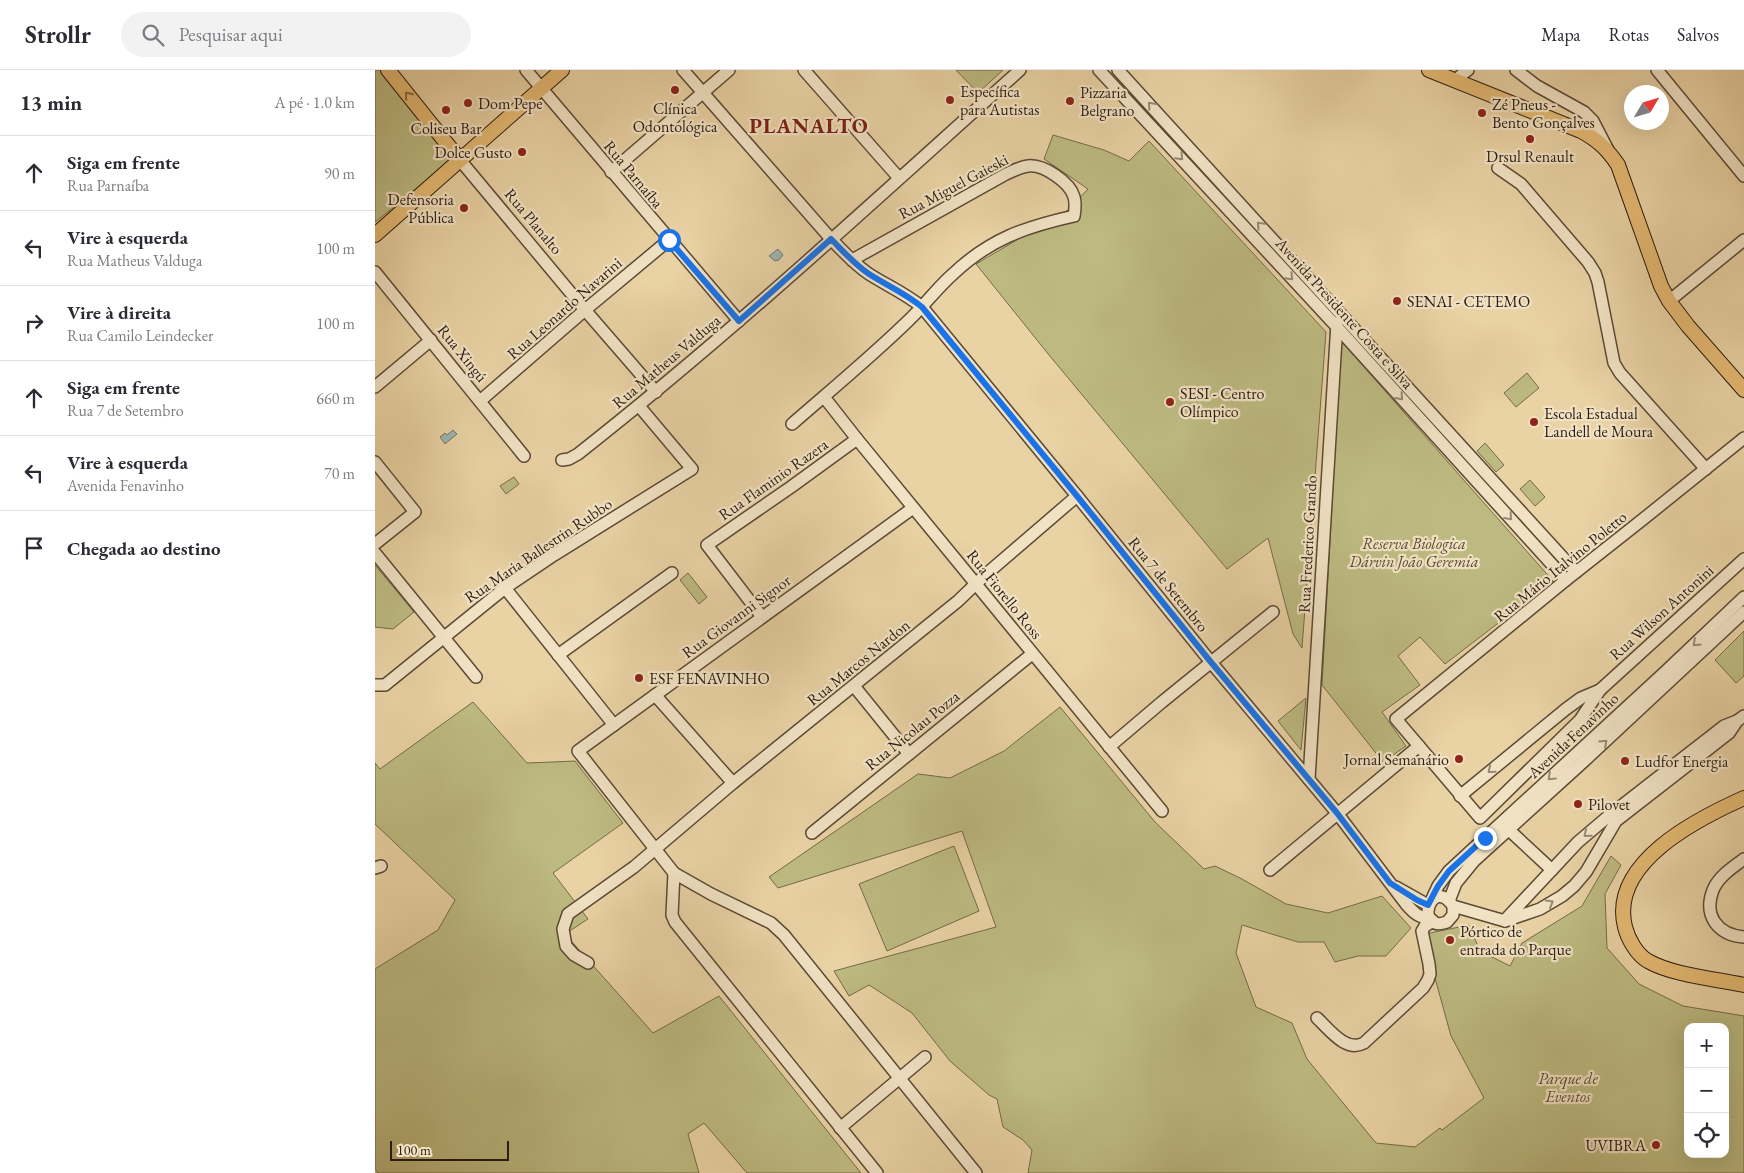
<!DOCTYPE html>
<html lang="pt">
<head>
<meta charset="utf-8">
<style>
  :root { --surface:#fff; --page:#f2f2f3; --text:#2b2b33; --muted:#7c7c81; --line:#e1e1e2 }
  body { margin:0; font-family:"EB Garamond",serif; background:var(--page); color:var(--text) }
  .controls { position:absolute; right:15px; bottom:15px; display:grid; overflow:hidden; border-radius:10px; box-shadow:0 5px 20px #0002 }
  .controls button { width:45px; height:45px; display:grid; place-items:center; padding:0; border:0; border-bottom:1px solid var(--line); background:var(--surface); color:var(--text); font:25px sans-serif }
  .compass { position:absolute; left:1249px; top:15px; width:45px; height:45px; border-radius:50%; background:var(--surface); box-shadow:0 5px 20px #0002; rotate:52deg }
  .scale { position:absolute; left:15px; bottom:12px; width:119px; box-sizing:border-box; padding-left:5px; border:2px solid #2c1c11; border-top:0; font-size:14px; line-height:18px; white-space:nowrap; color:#2c1c11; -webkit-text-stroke:4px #f1e2c4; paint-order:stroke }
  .stop { position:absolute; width:15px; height:15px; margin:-11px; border:4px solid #1a73e8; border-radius:50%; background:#fff }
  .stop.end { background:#1a73e8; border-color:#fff; box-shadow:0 1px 5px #0008 }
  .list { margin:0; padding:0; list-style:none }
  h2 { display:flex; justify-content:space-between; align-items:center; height:65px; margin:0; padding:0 20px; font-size:21px }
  h2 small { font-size:16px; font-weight:400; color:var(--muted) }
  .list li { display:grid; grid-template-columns:32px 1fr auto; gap:15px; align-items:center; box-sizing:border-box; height:75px; padding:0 20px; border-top:1px solid var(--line) }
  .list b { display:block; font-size:19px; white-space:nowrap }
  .list p { margin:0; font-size:16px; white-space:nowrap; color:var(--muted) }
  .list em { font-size:16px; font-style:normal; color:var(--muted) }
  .icon { flex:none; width:28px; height:28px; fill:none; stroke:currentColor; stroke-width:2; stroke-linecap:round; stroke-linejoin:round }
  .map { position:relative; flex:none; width:1369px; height:1103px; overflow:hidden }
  header { display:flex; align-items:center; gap:30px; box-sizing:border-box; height:70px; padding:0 25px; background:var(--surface); border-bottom:1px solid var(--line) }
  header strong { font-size:24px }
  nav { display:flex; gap:28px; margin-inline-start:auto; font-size:18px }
  .search { width:350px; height:45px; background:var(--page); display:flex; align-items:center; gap:12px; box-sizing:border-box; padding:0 18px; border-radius:28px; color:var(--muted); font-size:19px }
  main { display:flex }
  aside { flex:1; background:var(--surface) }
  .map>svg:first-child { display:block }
</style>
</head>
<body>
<header>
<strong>Strollr</strong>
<div class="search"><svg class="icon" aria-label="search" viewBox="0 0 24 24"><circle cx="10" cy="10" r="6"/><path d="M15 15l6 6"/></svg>Pesquisar aqui</div>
<nav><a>Mapa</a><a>Rotas</a><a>Salvos</a></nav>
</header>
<main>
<aside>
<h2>13 min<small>A pé · 1.0 km</small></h2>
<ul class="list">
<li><svg class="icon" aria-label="ahead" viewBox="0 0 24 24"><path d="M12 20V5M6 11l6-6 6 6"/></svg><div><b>Siga em frente</b><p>Rua Parnaíba</p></div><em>90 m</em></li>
<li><svg class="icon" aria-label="left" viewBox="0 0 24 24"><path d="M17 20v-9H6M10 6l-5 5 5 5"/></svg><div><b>Vire à esquerda</b><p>Rua Matheus Valduga</p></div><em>100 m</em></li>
<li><svg class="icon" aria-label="right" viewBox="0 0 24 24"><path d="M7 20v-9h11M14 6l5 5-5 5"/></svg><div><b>Vire à direita</b><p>Rua Camilo Leindecker</p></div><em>100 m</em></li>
<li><svg class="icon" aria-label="ahead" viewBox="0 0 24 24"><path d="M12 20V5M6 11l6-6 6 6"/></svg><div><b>Siga em frente</b><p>Rua 7 de Setembro</p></div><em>660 m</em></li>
<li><svg class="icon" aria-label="left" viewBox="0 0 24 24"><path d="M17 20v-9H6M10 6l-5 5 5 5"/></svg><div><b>Vire à esquerda</b><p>Avenida Fenavinho</p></div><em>70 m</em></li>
<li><svg class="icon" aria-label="arrive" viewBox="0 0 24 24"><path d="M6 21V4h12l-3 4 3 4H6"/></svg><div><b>Chegada ao destino</b></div></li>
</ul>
</aside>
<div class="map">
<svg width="1369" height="1103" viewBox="0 0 1369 1103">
  <rect width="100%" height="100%" fill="#e9d2a4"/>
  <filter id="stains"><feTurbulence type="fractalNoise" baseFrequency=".004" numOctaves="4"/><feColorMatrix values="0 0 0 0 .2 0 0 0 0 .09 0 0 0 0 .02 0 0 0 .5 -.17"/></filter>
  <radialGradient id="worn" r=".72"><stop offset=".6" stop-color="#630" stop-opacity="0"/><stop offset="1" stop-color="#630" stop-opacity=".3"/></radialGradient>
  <!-- green -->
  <g fill="#bdba81" stroke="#746b49" fill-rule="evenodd">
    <polygon points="0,0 6,0 79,89 0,152"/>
    <polygon points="581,0 628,0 603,23"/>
    <polygon points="678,65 729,80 754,91 774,71 951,262 927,578 918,564 893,468 852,499 674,285 601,194 693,140 713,119 669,89"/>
    <polygon points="966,271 1178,511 1070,594 1045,567 1023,586 1045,615 1007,642 1031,676 1008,692 947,615"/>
    <polygon points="1152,303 1164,318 1141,337 1129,323"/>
    <polygon points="1110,373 1129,395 1121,402 1102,381"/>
    <polygon points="139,407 144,414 131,424 125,416"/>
    <polygon points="1155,410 1170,427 1160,436 1145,419"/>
    <polygon points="0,495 39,542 18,559 0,557"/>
    <polygon points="313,503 332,527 324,534 305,510"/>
    <polygon points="1369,561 1369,606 1361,613 1340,590"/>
    <polygon points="931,628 926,680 903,651"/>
    <polygon points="98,632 152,693 200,691 248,753 178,803 213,849 190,864 278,963 344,926 486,1103 372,1103 329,1053 313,1064 324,1103 3,1103 0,1099 0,899 63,860 80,830 0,754 0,693 5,699"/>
    <path d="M 685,637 L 780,752 L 829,799 L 840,796 L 867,809 L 911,834 L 953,843 L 1007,826 L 1036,858 L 1011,886 L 983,886 L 960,892 L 949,872 L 923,872 L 867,855 L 861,883 L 881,937 L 917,953 L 932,989 L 1001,1073 L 1040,1077 L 1065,1058 L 1067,1060 L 1109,1028 L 1076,966 L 1057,897 L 1050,864 L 1094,855 L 1105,881 L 1135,896 L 1147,873 L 1207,836 L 1236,786 L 1246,795 L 1230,824 L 1232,878 L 1264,914 L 1308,936 L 1369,946 L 1369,1103 L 653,1103 L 657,1080 L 648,1070 L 628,1057 L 622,1029 L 614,1025 L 575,991 L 537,943 L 494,915 L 474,926 L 459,901 L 621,857 L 587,761 L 403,818 L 394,807 L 543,704 L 575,708 L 629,681 ZM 1313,957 L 1350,957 L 1350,1084 L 1313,1084 Z"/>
    <polygon points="579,776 604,841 512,881 484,814"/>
  </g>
  <!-- water -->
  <g fill="#9cb5b1" stroke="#6f7871">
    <polygon points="403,179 408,185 404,190 400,191 394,186"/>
    <polygon points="78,360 82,364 70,374 65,367 70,363 72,365"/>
  </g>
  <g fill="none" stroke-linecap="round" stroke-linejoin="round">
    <defs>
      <g id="minor">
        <polyline points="151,0 364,251"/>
        <path d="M 308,0 L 456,169 C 468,181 479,194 494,204 C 511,215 530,223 547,237 L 702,426 L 835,591 L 962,743 L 1031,834 C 1039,843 1044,848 1056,849"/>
        <polyline points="429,0 524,108"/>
        <polyline points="724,0 961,256 1191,510"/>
        <polyline points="743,0 1201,502"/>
        <polyline points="1141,0 1162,16 1209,42 1218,51 1233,80"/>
        <polyline points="1282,0 1369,106"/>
        <polyline points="1080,10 1093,0"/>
        <polyline points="85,90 210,240 281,322"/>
        <polyline points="1123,98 1146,114 1213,192 1220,203 1223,212 1239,293 1245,303 1331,399"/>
        <polyline points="236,102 354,0"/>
        <polyline points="0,202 149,386"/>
        <polyline points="1294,231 1369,170"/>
        <polyline points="0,317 56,270"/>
        <polyline points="449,327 482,369 787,741"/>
        <polyline points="105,331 210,240 294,170"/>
        <path d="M 417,354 C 456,320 496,287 533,251 C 549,236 562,218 578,204 C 615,169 650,157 699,146 C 700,140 701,133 699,127 C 695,112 668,94 653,96 C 645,97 638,101 631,104 L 477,190"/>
        <polyline points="1369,368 1267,450 1191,510 1021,649 1105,748 1205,650 1225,620 1369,489"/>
        <path d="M 187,390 L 194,389 L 203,384 C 357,263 500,130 645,0"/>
        <polyline points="0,392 40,442 0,474"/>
        <polyline points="538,438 203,681 299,803 336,824 396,853 409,865 601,1103"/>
        <polyline points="0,483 101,607"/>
        <polyline points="130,518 239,655"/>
        <polyline points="387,547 332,475 416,417 482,369"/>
        <polyline points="183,585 297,503"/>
        <polyline points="0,615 10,615 130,518 179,485 317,399 264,336"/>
        <polyline points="479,616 534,684"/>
        <polyline points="280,625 358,713"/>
        <polyline points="734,677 787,632 898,542"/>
        <polyline points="934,709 962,253"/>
        <polyline points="1085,726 1191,639 1206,628 1225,620"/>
        <polyline points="1134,760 1177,800"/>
        <polyline points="437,763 657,584"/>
        <path d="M 1369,789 C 1358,797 1343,807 1338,820 C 1328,846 1343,865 1369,867"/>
        <polyline points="0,798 6,796"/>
        <polyline points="895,800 1044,676"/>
        <polyline points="299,803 297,845 300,852 502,1103"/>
        <polyline points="1021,817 1053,835"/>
        <polyline points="1056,831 1063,816 1074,801 1290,602 1369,527"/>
        <polyline points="1074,831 1081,813 1099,791 1207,693 1369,542"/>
        <path d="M 1078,836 L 1078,845 L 1072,852 C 1038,864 1056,804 1078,836 L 1130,851"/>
        <polyline points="1131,849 1203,772 1236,744 1349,656 1362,651"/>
        <polyline points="1130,851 1165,839 1187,826 1199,816 1211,802 1241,751 1354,663 1362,651 1369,646"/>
        <polyline points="213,893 199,885 191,876 188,859 193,844 259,797 358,713 583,531 609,506 702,426"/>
        <path d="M 942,948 C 954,959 971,983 989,973 L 1048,918 L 1053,910 L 1055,904 L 1054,894 L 1047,861 L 1050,856 L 1058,851"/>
        <polyline points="465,1058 550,987"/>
      </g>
      <g id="major">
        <polyline points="13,0 85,90"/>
        <path d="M 1054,0 L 1206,61 C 1223,70 1233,80 1243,95 L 1286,216 L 1294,231 L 1313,256 L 1369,320"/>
        <polyline points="0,165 187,0"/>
        <path d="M 1369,728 C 1322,749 1234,793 1250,857 C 1253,869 1262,885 1273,891 C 1297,905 1341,909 1369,915"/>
      </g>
    </defs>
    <!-- minor casing -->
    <use href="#minor" stroke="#5b4a36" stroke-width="14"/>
    <!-- major casing -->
    <use href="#major" stroke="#2c1c11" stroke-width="16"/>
    <!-- minor -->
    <use href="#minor" stroke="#f1e2c4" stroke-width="11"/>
    <!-- major -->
    <use href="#major" stroke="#e4b972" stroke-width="14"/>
  </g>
  <!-- one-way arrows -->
  <defs><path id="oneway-chevron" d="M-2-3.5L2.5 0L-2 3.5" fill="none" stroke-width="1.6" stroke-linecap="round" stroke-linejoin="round" transform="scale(1.25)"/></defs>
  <use stroke="#886a42" href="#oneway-chevron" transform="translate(33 25) rotate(-129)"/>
  <g stroke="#988973">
    <use href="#oneway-chevron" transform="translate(776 35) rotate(-132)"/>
    <use href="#oneway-chevron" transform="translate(805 87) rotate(47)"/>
    <use href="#oneway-chevron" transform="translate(885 155) rotate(-133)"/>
    <use href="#oneway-chevron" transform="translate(915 207) rotate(47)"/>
    <use href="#oneway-chevron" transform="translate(1025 327) rotate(48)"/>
    <use href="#oneway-chevron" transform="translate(1134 447) rotate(48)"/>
    <use href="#oneway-chevron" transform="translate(1321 573) rotate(137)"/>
    <use href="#oneway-chevron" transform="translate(1229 673) rotate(-43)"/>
    <use href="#oneway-chevron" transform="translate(1116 700) rotate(141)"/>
    <use href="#oneway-chevron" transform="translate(1176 707) rotate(137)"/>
    <use href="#oneway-chevron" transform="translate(1212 764) rotate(139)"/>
    <use href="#oneway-chevron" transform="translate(1175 833) rotate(-30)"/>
  </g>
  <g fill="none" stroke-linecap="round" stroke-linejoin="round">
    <!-- route -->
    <path stroke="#1a73e8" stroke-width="6" d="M 294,170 L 364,251 L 456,169 C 468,181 479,194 494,204 C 511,215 530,223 547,237 L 702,426 L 835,591 L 962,743 L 1015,813 L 1042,830 L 1053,835 L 1063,816 L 1074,801 L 1110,768"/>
  </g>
  <!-- markers -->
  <g fill="#8f2418" stroke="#f1e2c4" stroke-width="2">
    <circle cx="300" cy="20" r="5"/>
    <circle cx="575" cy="30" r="5"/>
    <circle cx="695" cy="31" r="5"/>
    <circle cx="93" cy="33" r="5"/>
    <circle cx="71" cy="40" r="5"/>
    <circle cx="1107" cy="43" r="5"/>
    <circle cx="1155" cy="69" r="5"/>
    <circle cx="147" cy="82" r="5"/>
    <circle cx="89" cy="138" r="5"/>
    <circle cx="1022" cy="231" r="5"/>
    <circle cx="795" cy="332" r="5"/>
    <circle cx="1159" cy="352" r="5"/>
    <circle cx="264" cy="608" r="5"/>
    <circle cx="1084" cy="689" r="5"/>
    <circle cx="1250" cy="691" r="5"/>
    <circle cx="1203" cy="734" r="5"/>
    <circle cx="1075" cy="870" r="5"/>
    <circle cx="1281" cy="1075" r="5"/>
  </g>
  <g text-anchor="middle" stroke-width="4.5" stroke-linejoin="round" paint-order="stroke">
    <!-- poi labels -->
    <g font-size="16" fill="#2c1c11" stroke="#f1e2c4" text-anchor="start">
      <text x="585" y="27">Específica<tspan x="585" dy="18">para Autistas</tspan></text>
      <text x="705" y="28">Pizzaria<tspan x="705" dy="18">Belgrano</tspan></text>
      <text x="103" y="39">Dom Pepe</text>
      <text x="1117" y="40">Zé Pneus -<tspan x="1117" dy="18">Bento Gonçalves</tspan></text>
      <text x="300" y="44" text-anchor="middle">Clínica<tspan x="300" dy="18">Odontológica</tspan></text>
      <text x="71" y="64" text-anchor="middle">Coliseu Bar</text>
      <text x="137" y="88" text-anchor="end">Dolce Gusto</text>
      <text x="1155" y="92" text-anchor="middle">Drsul Renault</text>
      <text x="79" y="135" text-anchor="end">Defensoria<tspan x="79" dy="18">Pública</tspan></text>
      <text x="1032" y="237">SENAI - CETEMO</text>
      <text x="805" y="329">SESI - Centro<tspan x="805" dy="18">Olímpico</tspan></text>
      <text x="1169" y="349">Escola Estadual<tspan x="1169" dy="18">Landell de Moura</tspan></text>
      <text x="274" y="614">ESF FENAVINHO</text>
      <text x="1074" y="695" text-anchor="end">Jornal Semanário</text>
      <text x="1260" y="697">Ludfor Energia</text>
      <text x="1213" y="740">Pilovet</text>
      <text x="1085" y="867">Pórtico de<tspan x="1085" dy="18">entrada do Parque</tspan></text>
      <text x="1271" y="1081" text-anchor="end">UVIBRA</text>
    </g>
    <!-- street labels -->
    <g font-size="16" fill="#2c1c11" stroke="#f1e2c4">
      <text transform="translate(259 104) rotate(50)" y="6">Rua Parnaíba</text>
      <text transform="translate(578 116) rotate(-28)" y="6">Rua Miguel Gaieski</text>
      <text transform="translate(159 151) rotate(50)" y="6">Rua Planalto</text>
      <text transform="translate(189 238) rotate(-41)" y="6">Rua Leonardo Navarini</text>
      <text transform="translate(970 243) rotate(48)" y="6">Avenida Presidente Costa e Silva</text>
      <text transform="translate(88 283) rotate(51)" y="6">Rua Xingú</text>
      <text transform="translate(291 291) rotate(-40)" y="6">Rua Matheus Valduga</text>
      <text transform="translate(398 409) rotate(-35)" y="6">Rua Flaminio Razera</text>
      <text transform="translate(932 474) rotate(-87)" y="6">Rua Frederico Grando</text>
      <text transform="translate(163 480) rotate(-34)" y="6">Rua Maria Ballestrin Rubbo</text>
      <text transform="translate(1185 496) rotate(-39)" y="6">Rua Mário Italvino Poletto</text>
      <text transform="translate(794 514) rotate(51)" y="6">Rua 7 de Setembro</text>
      <text transform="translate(630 524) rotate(51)" y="6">Rua Fiorello Ross</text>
      <text transform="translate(1286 542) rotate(-42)" y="6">Rua Wilson Antonini</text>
      <text transform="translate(361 546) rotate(-36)" y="6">Rua Giovanni Signor</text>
      <text transform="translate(483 592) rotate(-39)" y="6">Rua Marcos Nardon</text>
      <text transform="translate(537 660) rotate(-39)" y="6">Rua Nicolau Pozza</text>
      <text transform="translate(1198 665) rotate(-43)" y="6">Avenida Fenavinho</text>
    </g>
    <!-- park labels -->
    <g font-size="16" font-style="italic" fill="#584b33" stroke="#f1e2c4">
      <text x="1039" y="479">Reserva Biologica<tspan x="1039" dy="18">Dárvin João Geremia</tspan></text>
      <text x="1193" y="1014">Parque de<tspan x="1193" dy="18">Eventos</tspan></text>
    </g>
    <!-- district labels -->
    <g font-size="21" font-weight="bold" letter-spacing="1" fill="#7a1f14" stroke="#f1e2c4">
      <text x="434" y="63">PLANALTO</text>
    </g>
  </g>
  <rect width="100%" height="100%" filter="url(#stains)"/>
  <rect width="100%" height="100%" fill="url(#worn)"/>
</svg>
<div class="controls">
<button>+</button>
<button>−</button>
<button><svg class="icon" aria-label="locate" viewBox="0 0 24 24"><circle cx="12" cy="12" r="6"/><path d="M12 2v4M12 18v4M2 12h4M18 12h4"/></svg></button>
</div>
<svg class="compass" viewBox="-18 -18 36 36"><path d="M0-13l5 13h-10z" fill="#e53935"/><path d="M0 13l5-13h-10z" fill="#7c7c81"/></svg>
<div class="scale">100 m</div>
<div class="stop" style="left:294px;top:170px"></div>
<div class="stop end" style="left:1110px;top:768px"></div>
</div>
</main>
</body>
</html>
